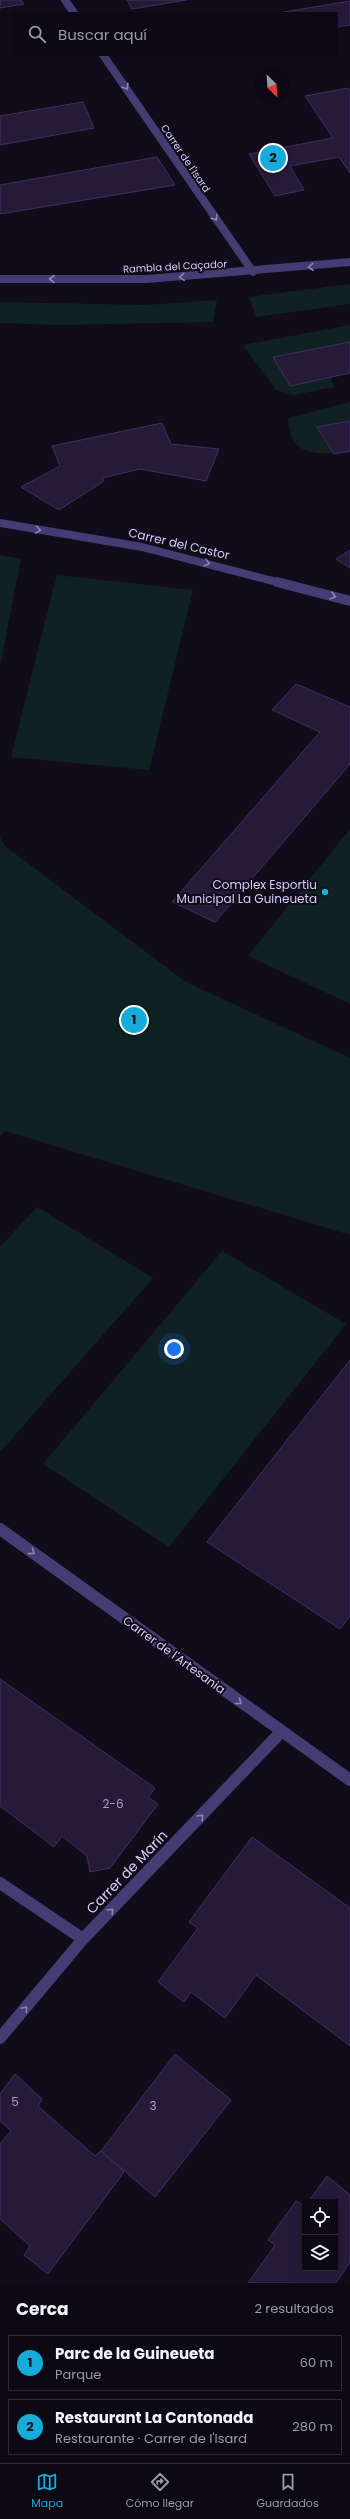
<!DOCTYPE html>
<html lang="es">
<head>
<meta charset="utf-8">
<style>
  :root { --surface:#0d0914; --page:#16121d; --text:#f1f3f6; --muted:#9a9aa0; --line:#2d2a34; --accent:#17abd9 }
  body { margin:0; font-family:Poppins,sans-serif; background:var(--page); color:var(--text) }
  .controls { position:absolute; right:12px; bottom:12px; display:grid; overflow:hidden; border-radius:0px; box-shadow:0 4px 16px #0002 }
  .controls button { width:36px; height:36px; display:grid; place-items:center; padding:0; border:0; border-bottom:1px solid var(--line); background:var(--surface); color:var(--text); font:20px sans-serif }
  .compass { position:absolute; left:254px; top:68px; width:36px; height:36px; border-radius:50%; background:var(--surface); box-shadow:0 4px 16px #0002; rotate:155deg }
  .you { position:absolute; left:174px; top:1349px; width:14px; height:14px; margin:-10px; border:3px solid #fff; border-radius:50%; background:#1a73e8; box-shadow:0 0 0 6px #1a73e833 }
  .badge { display:grid; place-items:center; width:26px; height:26px; border-radius:50%; background:var(--accent); color:#111; font-size:13px; font-weight:700 }
  .pin { position:absolute; translate:-50% -50%; border:2px solid #fff; box-shadow:0 1px 4px #0006 }
  .list { margin:0; padding:0; list-style:none }
  h2 { display:flex; justify-content:space-between; align-items:center; height:52px; margin:0; padding:0 16px; font-size:17px }
  h2 small { font-size:13px; font-weight:400; color:var(--muted) }
  .list li { display:grid; grid-template-columns:26px 1fr auto; gap:12px; align-items:center; box-sizing:border-box; height:56px; margin:0 8px 8px; padding:0 8px; border:1px solid var(--line); border-radius:0px }
  .list b { display:block; font-size:15px; white-space:nowrap }
  .list p { margin:0; font-size:13px; white-space:nowrap; color:var(--muted) }
  .list em { font-size:13px; font-style:normal; color:var(--muted) }
  .icon { flex:none; width:22px; height:22px; fill:none; stroke:currentColor; stroke-width:2; stroke-linecap:round; stroke-linejoin:round }
  .map { position:relative; flex:none; width:350px; height:2283px; overflow:hidden }
  .search { position:absolute; background:var(--surface); box-shadow:0 4px 16px #0002; left:12px; right:12px; top:12px; height:44px; display:flex; align-items:center; gap:10px; box-sizing:border-box; padding:0 14px; border-radius:0px; color:var(--muted); font-size:15px }
  .sheet { height:180px; background:var(--surface) }
  nav { display:flex; justify-content:space-around; align-items:center; box-sizing:border-box; height:56px; border-top:1px solid var(--line); background:var(--surface); font-size:11px; color:var(--muted) }
  nav a { display:grid; justify-items:center; gap:2px }
  nav .on { color:var(--accent) }
  .map>svg:first-child { display:block }
</style>
</head>
<body>
<div class="map">
<svg width="350" height="2283" viewBox="0 0 350 2283">
  <rect width="100%" height="100%" fill="#110c1a"/>
  <!-- green -->
  <g fill="#102123">
    <polygon points="350,284 350,304 256,317 249,297"/>
    <polygon points="217,300 213,322 60,325 0,323 0,302 145,305"/>
    <polygon points="350,325 350,342 290,385 331,377 334,387 294,395 276,390 243,345"/>
    <path d="M 350,402 L 350,421 L 317,427 L 334,454 C 305,453 290,451 288,418 Z"/>
    <polygon points="0,555 21,559 0,666"/>
    <polygon points="57,575 193,590 149,770 11,757"/>
    <polygon points="350,829 350,1004 248,956"/>
    <polygon points="0,837 5,846 186,982 350,1058 350,1235 5,1131 0,1136"/>
    <polygon points="37,1207 153,1278 0,1452 0,1247"/>
    <polygon points="222,1251 346,1324 169,1547 43,1464"/>
  </g>
  <!-- building -->
  <g fill="#251b39" stroke="#402f62">
    <polygon points="0,0 21,0 24,4 0,8"/>
    <polygon points="127,0 187,0 132,9"/>
    <polygon points="350,1 350,25 337,27 337,13 278,13"/>
    <polygon points="348,88 350,91 350,173 339,157 290,166 304,190 275,196 249,154 333,138 305,96"/>
    <polygon points="83,102 94,128 0,145 0,116"/>
    <polygon points="157,157 175,185 0,214 0,185"/>
    <polygon points="350,342 350,373 290,386 273,357"/>
    <polygon points="350,421 350,451 334,454 317,427"/>
    <polygon points="162,423 171,444 219,449 206,481 140,469 102,478 104,481 59,510 21,487 60,466 52,446"/>
    <polygon points="350,550 350,568 336,559"/>
    <polygon points="296,684 350,707 350,764 215,922 172,902 320,732 272,710"/>
    <polygon points="350,1360 350,1616 340,1629 207,1542"/>
    <polygon points="0,1679 155,1788 148,1797 158,1804 110,1868 90,1872 87,1856 62,1836 54,1847 0,1806"/>
    <polygon points="252,1837 350,1908 350,2046 256,1975 225,2018 191,1992 184,2002 158,1982 198,1928 189,1922"/>
    <polygon points="175,2054 231,2100 155,2197 101,2151"/>
    <polygon points="15,2074 42,2099 38,2106 95,2156 101,2151 124,2172 48,2274 24,2255 30,2246 0,2219 0,2144 11,2131 0,2121 0,2094"/>
    <polygon points="327,2176 350,2195 350,2262 336,2283 248,2283 275,2245 268,2240 296,2201 305,2206 305,2268 335,2268 335,2202 308,2202"/>
  </g>
  <g fill="none" stroke-linecap="round" stroke-linejoin="round">
    <!-- service -->
    <polyline stroke="#463c74" stroke-width="12" points="0,1883 83,1939"/>
    <!-- minor-far2 -->
    <g stroke="#463c74" stroke-width="8">
      <polyline points="65,0 74,13"/>
      <polyline points="103,55 253,272"/>
      <polyline points="0,279 147,279 350,262"/>
      <polyline points="0,523 142,547 281,583"/>
    </g>
    <!-- minor-far1 -->
    <polyline stroke="#463c74" stroke-width="10" points="277,582 350,601"/>
    <!-- minor -->
    <g stroke="#463c74" stroke-width="12">
      <polyline points="0,1529 350,1780"/>
      <polyline points="0,2038 83,1939 281,1732"/>
    </g>
  </g>
  <!-- one-way arrows -->
  <defs><path id="oneway-chevron" d="M-2-3.5L2.5 0L-2 3.5" fill="none" stroke-width="1.6" stroke-linecap="round" stroke-linejoin="round"/></defs>
  <g stroke="#8e84b6">
    <use href="#oneway-chevron" transform="translate(126 87) rotate(56)"/>
    <use href="#oneway-chevron" transform="translate(215 218) rotate(56)"/>
    <use href="#oneway-chevron" transform="translate(311 267) rotate(175)"/>
    <use href="#oneway-chevron" transform="translate(182 277) rotate(176)"/>
    <use href="#oneway-chevron" transform="translate(52 279) rotate(180)"/>
    <use href="#oneway-chevron" transform="translate(38 530) rotate(9)"/>
    <use href="#oneway-chevron" transform="translate(207 563) rotate(14)"/>
    <use href="#oneway-chevron" transform="translate(333 596) rotate(15)"/>
    <use href="#oneway-chevron" transform="translate(32 1552) rotate(36)"/>
    <use href="#oneway-chevron" transform="translate(239 1702) rotate(36)"/>
    <use href="#oneway-chevron" transform="translate(201 1817) rotate(-46)"/>
    <use href="#oneway-chevron" transform="translate(111 1911) rotate(-46)"/>
    <use href="#oneway-chevron" transform="translate(25 2009) rotate(-50)"/>
  </g>
  <!-- markers -->
  <circle fill="#17abd9" stroke="#110c1a" stroke-width="1.5" cx="325" cy="892" r="4"/>
  <g text-anchor="middle" stroke-width="4" stroke-linejoin="round" paint-order="stroke">
    <!-- far-street labels -->
    <g font-size="10" fill="#d6cbf9" stroke="#110c1a">
      <text transform="translate(186 158) rotate(56)" y="4">Carrer de l'Isard</text>
      <text transform="translate(175 266) rotate(-3)" y="4">Rambla del Caçador</text>
    </g>
    <!-- street labels -->
    <g font-size="12" fill="#d6cbf9" stroke="#110c1a">
      <text transform="translate(179 544) rotate(13)" y="4">Carrer del Castor</text>
      <text transform="translate(174 1655) rotate(36)" y="4">Carrer de l'Artesania</text>
    </g>
    <!-- poi labels -->
    <g font-size="12" fill="#d6cbf9" stroke="#110c1a" text-anchor="end">
      <text x="317" y="889">Complex Esportiu<tspan x="317" dy="14">Municipal La Guineueta</tspan></text>
    </g>
    <!-- near-number labels -->
    <g font-size="12" fill="#aa9fc9">
      <text x="113" y="1808">2-6</text>
      <text x="15" y="2106">5</text>
      <text x="153" y="2110">3</text>
    </g>
    <!-- near-street labels -->
    <g font-size="14" fill="#d6cbf9" stroke="#110c1a">
      <text transform="translate(127 1872) rotate(-46)" y="5">Carrer de Marín</text>
    </g>
  </g>
</svg>
<div class="controls">
<button><svg class="icon" aria-label="locate" viewBox="0 0 24 24"><circle cx="12" cy="12" r="6"/><path d="M12 2v4M12 18v4M2 12h4M18 12h4"/></svg></button>
<button><svg class="icon" aria-label="layers" viewBox="0 0 24 24"><path d="M12 4l9 5-9 5-9-5zM3 14l9 5 9-5"/></svg></button>
</div>
<svg class="compass" viewBox="-18 -18 36 36"><path d="M0-13l5 13h-10z" fill="#e53935"/><path d="M0 13l5-13h-10z" fill="#9a9aa0"/></svg>
<div class="you"></div>
<div class="pin badge" style="left:134px;top:1020px">1</div>
<div class="pin badge" style="left:273px;top:158px">2</div>
<div class="search"><svg class="icon" aria-label="search" viewBox="0 0 24 24"><circle cx="10" cy="10" r="6"/><path d="M15 15l6 6"/></svg>Buscar aquí</div>
</div>
<section class="sheet">
<h2>Cerca<small>2 resultados</small></h2>
<ul class="list">
<li><span class="badge">1</span><div><b>Parc de la Guineueta</b><p>Parque</p></div><em>60 m</em></li>
<li><span class="badge">2</span><div><b>Restaurant La Cantonada</b><p>Restaurante · Carrer de l'Isard</p></div><em>280 m</em></li>
</ul>
</section>
<nav>
<a class="on"><svg class="icon" aria-label="map" viewBox="0 0 24 24"><path d="M3 6l6-2 6 2 6-2v14l-6 2-6-2-6 2zM9 4v14M15 6v14"/></svg>Mapa</a>
<a><svg class="icon" aria-label="directions" viewBox="0 0 24 24"><path d="M12 3l9 9-9 9-9-9zM9 14v-3h6M13 9l2 2-2 2"/></svg>Cómo llegar</a>
<a><svg class="icon" aria-label="saved" viewBox="0 0 24 24"><path d="M7 4h10v16l-5-4-5 4z"/></svg>Guardados</a>
</nav>
</body>
</html>
